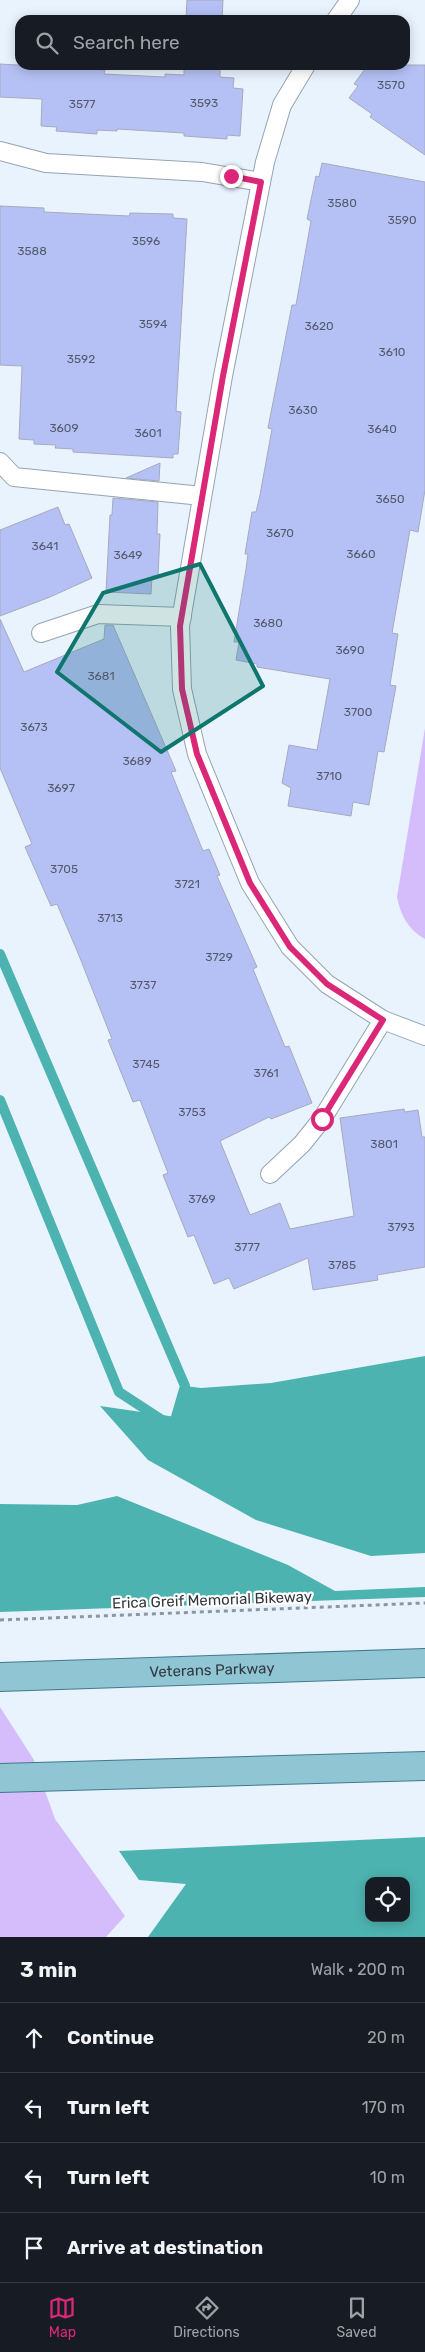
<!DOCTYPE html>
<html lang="en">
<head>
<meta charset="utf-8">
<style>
  :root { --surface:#171b24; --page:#20242c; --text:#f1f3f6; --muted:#9ea1a6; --line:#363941; --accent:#db2777 }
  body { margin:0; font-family:Rubik,sans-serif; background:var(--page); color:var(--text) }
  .controls { position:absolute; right:15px; bottom:15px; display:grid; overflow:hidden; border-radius:10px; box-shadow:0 2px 12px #0003 }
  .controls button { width:45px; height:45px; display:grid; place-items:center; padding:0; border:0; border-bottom:1px solid var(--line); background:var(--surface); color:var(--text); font:25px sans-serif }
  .stop { position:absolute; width:15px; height:15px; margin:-11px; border:4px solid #db2777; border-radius:50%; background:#fff }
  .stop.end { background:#db2777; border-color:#fff; box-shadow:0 1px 5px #0008 }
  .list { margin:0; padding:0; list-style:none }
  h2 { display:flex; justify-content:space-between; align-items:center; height:65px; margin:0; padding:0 20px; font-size:21px }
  h2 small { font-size:16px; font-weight:400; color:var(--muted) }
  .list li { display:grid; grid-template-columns:32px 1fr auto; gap:15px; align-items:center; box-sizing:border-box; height:70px; padding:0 20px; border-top:1px solid var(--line) }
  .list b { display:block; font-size:19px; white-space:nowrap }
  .list em { font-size:16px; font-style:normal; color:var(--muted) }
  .icon { flex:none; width:28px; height:28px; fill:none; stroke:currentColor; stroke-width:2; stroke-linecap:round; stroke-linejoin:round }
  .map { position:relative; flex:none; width:425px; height:1937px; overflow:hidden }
  .search { position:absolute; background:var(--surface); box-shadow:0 2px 12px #0003; left:15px; right:15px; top:15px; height:55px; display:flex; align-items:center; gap:12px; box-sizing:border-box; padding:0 18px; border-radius:15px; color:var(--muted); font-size:19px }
  .sheet { height:345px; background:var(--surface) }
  nav { display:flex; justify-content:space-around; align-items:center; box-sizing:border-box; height:70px; border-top:1px solid var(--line); background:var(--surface); font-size:14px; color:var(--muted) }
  nav a { display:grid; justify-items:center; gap:2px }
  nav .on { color:var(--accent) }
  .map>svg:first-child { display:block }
</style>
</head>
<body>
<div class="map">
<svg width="425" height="1937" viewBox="0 0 425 1937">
  <rect width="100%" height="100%" fill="#e9f3fd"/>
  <!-- green -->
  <g fill="#d4bdfa">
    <path d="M 425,728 L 425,939 C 409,931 400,914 397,897 Z"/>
    <polygon points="0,1707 34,1760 55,1819 125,1916 106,1937 0,1937"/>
  </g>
  <!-- water -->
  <g fill="#4db3b0" fill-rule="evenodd">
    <polygon points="425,1356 425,1553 371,1556 256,1520 148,1460 100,1406 176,1417 185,1386 201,1388 271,1383"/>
    <polygon points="117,1496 288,1565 335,1591 425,1587 425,1597 0,1612 0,1504 77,1505"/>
    <path d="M 425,1837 L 425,1937 L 148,1937 L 186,1884 L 139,1880 L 119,1851 ZM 369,1881 L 406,1881 L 406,1918 L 369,1918 Z"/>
  </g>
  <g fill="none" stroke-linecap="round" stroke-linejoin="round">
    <!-- stream -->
    <g stroke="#4db3b0" stroke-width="10">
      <polyline points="0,954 185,1386 176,1417"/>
      <polyline points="0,1100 119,1392 162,1420"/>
    </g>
  </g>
  <!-- building -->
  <g fill="#b5c1f5" stroke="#a6aabd">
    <polygon points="187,0 223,0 222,20 186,20"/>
    <polygon points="0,64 105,70 104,74 165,77 165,74 184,75 184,65 220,65 220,77 234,78 233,88 243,89 240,136 227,135 227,139 184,136 184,133 117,129 117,131 97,130 97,134 56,131 57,127 41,126 42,99 0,97"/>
    <polygon points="368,65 425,65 425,155 370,117 372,114 349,98 358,86 354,84"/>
    <polygon points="322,163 425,182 425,490 418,532 410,530 392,633 398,634 390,685 396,686 384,752 378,751 369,805 353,802 351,816 288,806 291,788 282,783 289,745 317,750 330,679 257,667 257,664 236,660 239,642 234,642 246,569 248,554 245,554 252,512 256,512 260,495 272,429 268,428 292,305 296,305 311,221 307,219 316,176 319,177"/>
    <polygon points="0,206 44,208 44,212 129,216 130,213 173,214 173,218 187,219 176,411 181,412 178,454 173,454 173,458 73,452 73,449 55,448 56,445 34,444 34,440 19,439 22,366 0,365"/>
    <polygon points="160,463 159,481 126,478"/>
    <polygon points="113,498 158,502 157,534 160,534 158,576 152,576 151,594 106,592 110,515 112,515"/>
    <polygon points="58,507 65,525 69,524 92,578 50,597 0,616 0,530"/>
    <polygon points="0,619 24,672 104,639 105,625 113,625 176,771 171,772 203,851 209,849 220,875 217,876 257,967 253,969 285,1047 289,1046 312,1103 271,1119 269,1117 220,1141 250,1215 280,1203 290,1229 354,1216 340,1118 404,1109 405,1112 418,1110 422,1137 425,1137 425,1267 377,1275 378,1280 313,1290 308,1258 234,1289 229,1278 214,1284 194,1235 188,1237 163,1175 168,1173 140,1100 133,1102 108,1040 112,1039 78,953 57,904 51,906 25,847 32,844 0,768"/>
  </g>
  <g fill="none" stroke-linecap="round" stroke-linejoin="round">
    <defs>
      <g id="service">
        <polyline points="336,20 350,0"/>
        <polyline points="306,65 282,105 265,162 223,376 180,626 182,689 197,754 250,883 290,947 327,984 383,1020 425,1036"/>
        <polyline points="0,151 46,163 202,172 261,182"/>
        <polyline points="0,462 14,477 202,496"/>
        <polyline points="41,633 98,614 182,617"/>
        <polyline points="270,1174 302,1144 322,1119 383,1020"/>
      </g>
      <g id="primary">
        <path id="s1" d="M 0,1677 L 425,1663"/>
        <polyline points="0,1778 425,1766"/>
      </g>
    </defs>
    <!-- service casing -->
    <use href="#service" stroke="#94a4b2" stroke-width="20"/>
    <!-- primary casing -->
    <use href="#primary" stroke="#3f7a8d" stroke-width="30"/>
    <!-- path -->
    <polyline stroke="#8e969e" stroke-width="3" stroke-dasharray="4 4" stroke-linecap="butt" points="0,1620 425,1603"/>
    <!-- service -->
    <use href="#service" stroke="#fff" stroke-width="18"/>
    <!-- primary -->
    <use href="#primary" stroke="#90c5d4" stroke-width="28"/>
  </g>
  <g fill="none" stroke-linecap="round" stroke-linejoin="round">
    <!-- route -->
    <polyline stroke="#db2777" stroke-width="6" points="231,176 261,182 223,376 180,626 182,689 197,754 250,883 290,947 327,984 383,1020 322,1119"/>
  </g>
  <!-- marked area -->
  <path fill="#0f766e" fill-opacity="0.2" stroke="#0f766e" stroke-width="4" stroke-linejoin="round" d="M 200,564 L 263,686 L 161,752 L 57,672 L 103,593 Z"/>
  <g text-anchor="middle" stroke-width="4.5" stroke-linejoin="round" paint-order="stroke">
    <!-- number labels -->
    <g font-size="12" fill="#535a6c">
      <text x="391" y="89">3570</text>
      <text x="204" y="107">3593</text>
      <text x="82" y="108">3577</text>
      <text x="342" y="207">3580</text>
      <text x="402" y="224">3590</text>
      <text x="146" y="245">3596</text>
      <text x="32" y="255">3588</text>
      <text x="153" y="328">3594</text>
      <text x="319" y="330">3620</text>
      <text x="392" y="356">3610</text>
      <text x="81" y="363">3592</text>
      <text x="303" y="414">3630</text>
      <text x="64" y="432">3609</text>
      <text x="382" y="433">3640</text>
      <text x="148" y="437">3601</text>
      <text x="390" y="503">3650</text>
      <text x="280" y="537">3670</text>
      <text x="45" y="550">3641</text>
      <text x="361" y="558">3660</text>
      <text x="128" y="559">3649</text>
      <text x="268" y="627">3680</text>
      <text x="350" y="654">3690</text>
      <text x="101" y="680">3681</text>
      <text x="358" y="716">3700</text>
      <text x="34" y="731">3673</text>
      <text x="137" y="765">3689</text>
      <text x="329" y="780">3710</text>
      <text x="61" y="792">3697</text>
      <text x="64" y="873">3705</text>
      <text x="187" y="888">3721</text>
      <text x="110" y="922">3713</text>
      <text x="219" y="961">3729</text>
      <text x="143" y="989">3737</text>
      <text x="146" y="1068">3745</text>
      <text x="266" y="1077">3761</text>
      <text x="192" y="1116">3753</text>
      <text x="384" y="1148">3801</text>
      <text x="202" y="1203">3769</text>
      <text x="401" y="1231">3793</text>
      <text x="247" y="1251">3777</text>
      <text x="342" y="1269">3785</text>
    </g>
    <!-- street labels -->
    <g font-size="15" fill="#32383e" stroke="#fff">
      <text transform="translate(212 1600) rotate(-2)" y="5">Erica Greif Memorial Bikeway</text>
      <text dy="5" stroke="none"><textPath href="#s1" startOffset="212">Veterans Parkway</textPath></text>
    </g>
  </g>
</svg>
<div class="controls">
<button><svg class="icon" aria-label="locate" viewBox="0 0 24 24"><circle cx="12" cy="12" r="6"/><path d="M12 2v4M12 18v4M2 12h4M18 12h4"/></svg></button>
</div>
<div class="stop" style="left:322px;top:1119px"></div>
<div class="stop end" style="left:231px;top:176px"></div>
<div class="search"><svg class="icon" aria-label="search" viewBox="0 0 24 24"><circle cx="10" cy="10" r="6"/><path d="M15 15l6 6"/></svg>Search here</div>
</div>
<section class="sheet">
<h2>3 min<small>Walk · 200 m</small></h2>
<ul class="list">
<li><svg class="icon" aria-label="ahead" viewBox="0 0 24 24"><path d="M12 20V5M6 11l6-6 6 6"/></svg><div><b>Continue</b></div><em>20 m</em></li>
<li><svg class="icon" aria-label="left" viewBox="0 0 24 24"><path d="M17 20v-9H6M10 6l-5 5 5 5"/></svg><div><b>Turn left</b></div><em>170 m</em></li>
<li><svg class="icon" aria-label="left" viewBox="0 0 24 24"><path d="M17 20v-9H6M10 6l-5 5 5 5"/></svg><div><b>Turn left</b></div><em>10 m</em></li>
<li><svg class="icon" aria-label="arrive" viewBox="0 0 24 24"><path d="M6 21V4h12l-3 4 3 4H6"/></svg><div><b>Arrive at destination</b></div></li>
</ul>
</section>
<nav>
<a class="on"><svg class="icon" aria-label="map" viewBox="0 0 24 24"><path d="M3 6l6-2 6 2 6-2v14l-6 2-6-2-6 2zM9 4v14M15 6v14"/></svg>Map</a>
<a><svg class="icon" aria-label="directions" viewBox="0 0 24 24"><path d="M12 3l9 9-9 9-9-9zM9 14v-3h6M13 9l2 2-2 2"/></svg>Directions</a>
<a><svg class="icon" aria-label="saved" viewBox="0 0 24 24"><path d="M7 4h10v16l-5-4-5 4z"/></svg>Saved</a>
</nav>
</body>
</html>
